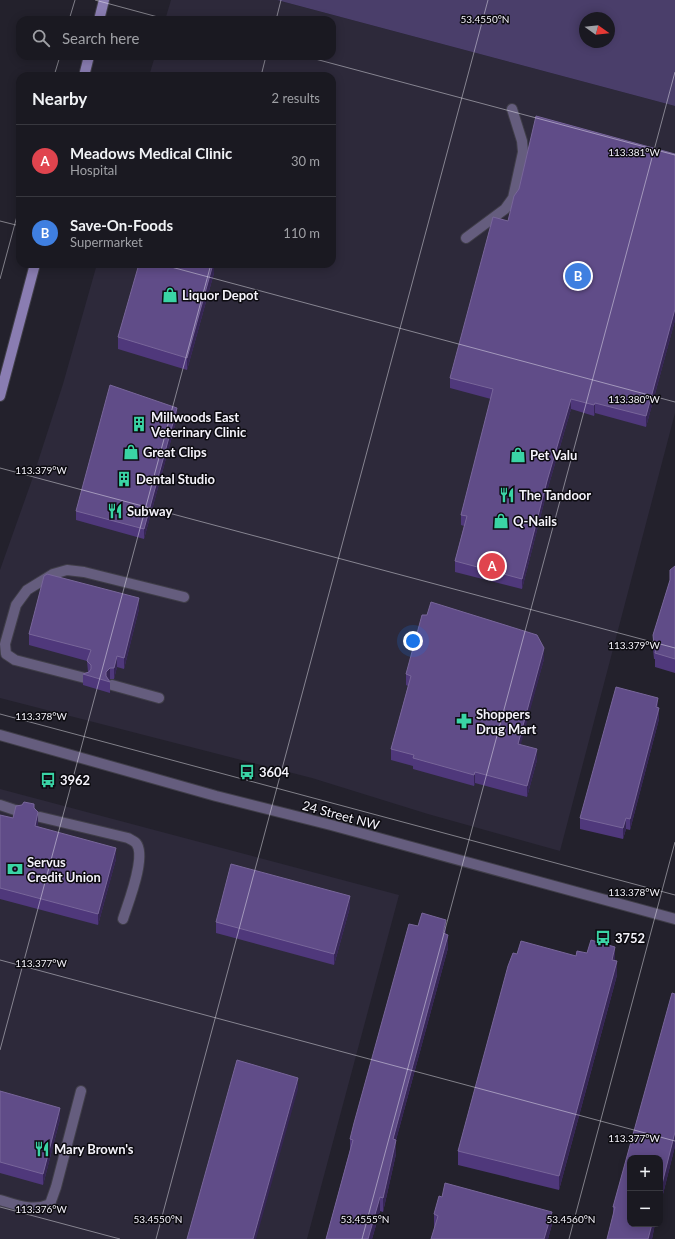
<!DOCTYPE html>
<html lang="en">
<head>
<meta charset="utf-8">
<style>
  :root { --surface:#1a1921; --page:#23222a; --text:#f1f3f6; --muted:#9fa0a5; --line:#38383f; --accent:#ea580c }
  body { margin:0; font-family:Lato,sans-serif; background:var(--page); color:var(--text) }
  .controls { position:absolute; right:12px; bottom:12px; display:grid; overflow:hidden; border-radius:8px; box-shadow:0 2px 10px #0003 }
  .controls button { width:36px; height:36px; display:grid; place-items:center; padding:0; border:0; border-bottom:1px solid var(--line); background:var(--surface); color:var(--text); font:20px sans-serif }
  .compass { position:absolute; left:579px; top:12px; width:36px; height:36px; border-radius:50%; background:var(--surface); box-shadow:0 2px 10px #0003; rotate:105deg }
  .you { position:absolute; left:413px; top:641px; width:14px; height:14px; margin:-10px; border:3px solid #fff; border-radius:50%; background:#1a73e8; box-shadow:0 0 0 6px #1a73e833 }
  .badge { display:grid; place-items:center; width:26px; height:26px; border-radius:50%; background:var(--accent); color:#fff; font-size:13px; font-weight:700 }
  .pin { position:absolute; translate:-50% -50%; border:2px solid #fff; box-shadow:0 1px 4px #0006 }
  .list { margin:0; padding:0; list-style:none }
  h2 { display:flex; justify-content:space-between; align-items:center; height:52px; margin:0; padding:0 16px; font-size:17px }
  h2 small { font-size:13px; font-weight:400; color:var(--muted) }
  .list li { display:grid; grid-template-columns:26px 1fr auto; gap:12px; align-items:center; box-sizing:border-box; height:72px; padding:0 16px; border-top:1px solid var(--line) }
  .list b { display:block; font-size:15px; white-space:nowrap }
  .list p { margin:0; font-size:13px; white-space:nowrap; color:var(--muted) }
  .list em { font-size:13px; font-style:normal; color:var(--muted) }
  .icon { flex:none; width:22px; height:22px; fill:none; stroke:currentColor; stroke-width:2; stroke-linecap:round; stroke-linejoin:round }
  .map { position:relative; flex:none; width:675px; height:1239px; overflow:hidden }
  .search { position:absolute; background:var(--surface); box-shadow:0 2px 10px #0003; left:16px; top:16px; width:320px; height:44px; display:flex; align-items:center; gap:10px; box-sizing:border-box; padding:0 14px; border-radius:12px; color:var(--muted); font-size:15px }
  .panel { position:absolute; background:var(--surface); box-shadow:0 2px 10px #0003; left:16px; top:72px; width:320px; height:196px; border-radius:12px }
  .map>svg:first-child { display:block }
</style>
</head>
<body>
<div class="map">
<svg width="675" height="1239" viewBox="0 0 675 1239">
  <rect width="100%" height="100%" fill="#23212c"/>
  <!-- built -->
  <g fill="#2d293a">
    <polygon points="171,0 277,0 675,106 675,413 560,851 428,814 312,778 0,698 0,570 33,477 63,384 97,264 332,264 332,76 149,76 155,56 332,56 332,20 165,20"/>
    <polygon points="0,789 399,895 307,1239 0,1239"/>
  </g>
  <!-- green -->
  <path fill="#4a3e6a" fill-rule="evenodd" d="M 277,0 L 675,0 L 675,106 ZM 585,18 L 609,18 L 609,42 L 585,42 Z"/>
  <g fill="none" stroke-linecap="round" stroke-linejoin="round">
    <defs>
      <g id="service">
        <polyline points="466,238 505,209 513,198 523,152 522,141 512,109"/>
        <polyline points="85,678 15,660 6,654 5,644 16,605 27,590 53,574 67,570 84,572 184,597"/>
        <polyline points="112,685 159,698"/>
        <polyline points="0,805 18,811"/>
        <path d="M 40,817 L 128,838 C 130,839 134,841 136,843 C 147,856 128,903 123,919"/>
        <path d="M 0,1200 C 17,1205 33,1212 50,1204 L 56,1187 L 81,1091"/>
      </g>
      <polyline id="tertiary" points="0,735 216,796 331,825 675,919"/>
      <g id="secondary">
        <polyline points="99,20 104,0"/>
        <polyline points="84,76 89,56"/>
        <polyline points="0,396 35,264"/>
      </g>
    </defs>
    <!-- service casing -->
    <use href="#service" stroke="#403e49" stroke-width="12"/>
    <!-- tertiary casing -->
    <use href="#tertiary" stroke="#403e49" stroke-width="12"/>
    <!-- secondary casing -->
    <use href="#secondary" stroke="#403e49" stroke-width="12"/>
    <!-- service -->
    <use href="#service" stroke="#655d7e" stroke-width="10"/>
    <!-- tertiary -->
    <use href="#tertiary" stroke="#655d7e" stroke-width="10"/>
    <!-- secondary -->
    <use href="#secondary" stroke="#8a7db2" stroke-width="10"/>
  </g>
  <!-- wall -->
  <g fill="#4f387b">
    <polygon points="675,154 675,320 646,427 595,413 594,416 571,409 547,491 522,589 455,572 455,561 464,526 461,525 461,515 491,399 450,388 450,378 508,221"/>
    <polygon points="214,264 214,273 187,370 118,349 118,337"/>
    <polygon points="177,418 144,539 76,520 76,511"/>
    <polygon points="675,566 675,673 655,667 655,659 654,659 653,649 653,635"/>
    <polygon points="139,609 124,669 117,667 114,679 110,679 109,680 110,682 110,693 83,685 83,674 88,672 87,661 29,645 29,634"/>
    <polygon points="544,659 520,744 537,760 527,797 475,783 474,786 413,769 413,766 391,760 391,749 408,686 406,685 406,674"/>
    <polygon points="658,708 659,719 630,830 626,829 623,839 580,829 580,818"/>
    <polygon points="34,808 38,823 37,826 116,859 98,925 0,899 0,815 13,818"/>
    <polygon points="350,907 334,965 216,933 216,922"/>
    <polygon points="446,934 448,948 396,1140 396,1154 383,1212 380,1211 372,1239 326,1239 350,1150 350,1139"/>
    <polygon points="517,954 576,956 617,975 559,1190 458,1165 458,1151"/>
    <polygon points="675,994 675,1146 660,1206 630,1224 655,1224 652,1239 613,1215 613,1207"/>
    <polygon points="0,1091 60,1119 43,1185 0,1173"/>
    <polygon points="434,1214 552,1224 548,1239 431,1239 435,1227 434,1227"/>
  </g>
  <!-- shaded-wall -->
  <g fill="#362655">
    <polygon points="213,264 214,264 214,273 187,370 187,358"/>
    <polygon points="675,309 675,320 646,427 646,416"/>
    <polygon points="571,399 571,409 547,491 522,589 522,579 547,481"/>
    <polygon points="595,403 595,413 594,416 594,405"/>
    <polygon points="177,408 177,418 144,539 144,529"/>
    <polygon points="139,598 139,609 124,669 124,658"/>
    <polygon points="544,648 544,659 518,755 518,744"/>
    <polygon points="117,656 117,667 114,679 114,668"/>
    <polygon points="110,668 110,679 108,681 106,681 106,672"/>
    <polygon points="658,698 658,709 656,707"/>
    <polygon points="659,708 659,719 630,830 630,819"/>
    <polygon points="537,749 537,760 527,797 527,786"/>
    <polygon points="475,772 475,783 474,786 474,775"/>
    <polygon points="38,812 38,823 35,837 35,826"/>
    <polygon points="626,818 626,829 623,839 623,828"/>
    <polygon points="116,848 116,859 98,925 98,914"/>
    <polygon points="350,896 350,907 334,965 334,954"/>
    <polygon points="446,920 446,934 443,933"/>
    <polygon points="448,935 448,948 396,1140 396,1154 383,1212 383,1198 393,1139"/>
    <polygon points="615,947 615,961 612,960"/>
    <polygon points="617,961 617,975 559,1190 559,1176"/>
    <polygon points="298,1078 298,1089 256,1239 253,1239"/>
    <polygon points="60,1108 60,1119 43,1185 43,1174"/>
    <polygon points="675,1132 675,1146 660,1206 660,1192"/>
    <polygon points="380,1197 380,1211 372,1239 368,1239"/>
    <polygon points="552,1212 552,1224 548,1239 544,1239"/>
    <polygon points="652,1224 655,1224 652,1239 648,1239"/>
  </g>
  <!-- building -->
  <g fill="#604c88" stroke="#78669a">
    <polygon points="536,116 675,154 675,309 646,416 595,403 594,405 571,399 547,481 522,579 455,561 467,516 461,515 493,389 450,378 493,217 508,221 514,196 519,189"/>
    <polygon points="139,264 213,264 187,358 118,337"/>
    <polygon points="110,385 177,408 144,529 76,511"/>
    <polygon points="675,566 675,659 655,653 657,646 654,645 653,635 670,580 670,570"/>
    <polygon points="47,574 139,598 124,658 117,656 114,668 110,668 106,672 106,676 110,682 83,674 89,672 91,669 91,665 87,661 91,650 29,634 44,576"/>
    <polygon points="431,602 537,635 544,648 518,744 537,749 527,786 475,772 474,775 413,758 414,755 391,749 411,676 406,674 422,615 427,615"/>
    <polygon points="616,687 658,698 656,707 659,708 630,819 626,818 623,828 580,818"/>
    <polygon points="24,802 34,804 34,808 38,812 35,826 116,848 98,914 0,888 0,815 13,818 16,806 22,805"/>
    <polygon points="231,864 350,896 334,954 216,922"/>
    <polygon points="422,913 446,920 443,933 448,935 393,1139 396,1140 383,1198 380,1197 368,1239 326,1239 353,1140 350,1139 354,1123 409,924 418,926"/>
    <polygon points="591,940 615,947 612,960 617,961 559,1176 458,1151 508,966 513,953 517,954 521,941 576,956 577,951 587,953"/>
    <polygon points="672,993 675,994 675,1132 660,1192 660,1158 630,1158 630,1224 652,1224 648,1239 607,1239 615,1207 613,1207"/>
    <polygon points="237,1060 298,1078 253,1239 187,1239"/>
    <polygon points="0,1091 60,1108 43,1174 0,1162"/>
    <polygon points="445,1183 552,1212 544,1239 431,1239 438,1216 434,1214 439,1196 442,1197"/>
  </g>
  <!-- ticks -->
  <path fill="none" stroke="#f5f3fb" stroke-width="1" stroke-opacity="0.45" d="M 95,0 L 169,20M 69,20 L 75,0M 276,20 L 281,0M 304,56 L 675,155M 54,76 L 60,56M 261,76 L 266,56M 0,221 L 20,226M 160,264 L 675,402M 0,279 L 20,205M 0,468 L 675,648M 0,714 L 675,895M 0,960 L 675,1141M 0,1050 L 211,264M 0,1207 L 120,1239M 156,1239 L 488,0M 362,1239 L 675,72M 569,1239 L 675,842"/>
  <!-- icons -->
  <defs>
    <symbol id="shop-bare" viewBox="-9 -9 18 18"><path d="M-5-2.5h2.3a2.7 3.5 0 0 1 5.4 0H5L5.5 6h-11ZM-1.5-2.5h3a1.5 2.3 0 0 0-3 0Z" fill="#3ad4a5" stroke="#0c0b10" stroke-width="2.5" paint-order="stroke"/></symbol>
    <symbol id="building-bare" viewBox="-9 -9 18 18"><path d="M-4-6H4V6H1V3H-1V6H-4ZM-2.5-4.3h1.7v1.8h-1.7ZM.8-4.3h1.7v1.8H.8ZM-2.5-1h1.7V.8h-1.7ZM.8-1h1.7V.8H.8Z" fill="#3ad4a5" stroke="#0c0b10" stroke-width="2.5" paint-order="stroke"/></symbol>
    <symbol id="restaurant-bare" viewBox="-9 -9 18 18"><path d="M-5-6h1v4h1v-4h1v4h1v-4h1v5L-1.5 .5V6h-2V.5L-5-1ZM5-6V6H3V1.5H1.5Q1.5-4 5-6Z" fill="#3ad4a5" stroke="#0c0b10" stroke-width="2.5" paint-order="stroke"/></symbol>
    <symbol id="pharmacy-bare" viewBox="-9 -9 18 18"><path d="M-2-6h4v4h4v4h-4v4h-4v-4h-4v-4h4Z" fill="#3ad4a5" stroke="#0c0b10" stroke-width="2.5" paint-order="stroke"/></symbol>
    <symbol id="bus-bare" viewBox="-9 -9 18 18"><path d="M-5-6H5V4H4V6H2V4H-2V6H-4V4H-5ZM-3.5-4V0h7V-4ZM-3.5 1.2v1.5H-2V1.2ZM2 1.2v1.5H3.5V1.2Z" fill="#3ad4a5" stroke="#0c0b10" stroke-width="2.5" paint-order="stroke"/></symbol>
    <symbol id="bank-bare" viewBox="-9 -9 18 18"><path d="M-6-4H6V4H-6ZM0-2.3a2.3 2.3 0 1 0 0 4.6a2.3 2.3 0 1 0 0-4.6Z" fill="#3ad4a5" stroke="#0c0b10" stroke-width="2.5" paint-order="stroke"/></symbol>
  </defs>
  <g fill-rule="evenodd">
    <use href="#shop-bare" x="159" y="284" width="22" height="22"/>
    <use href="#building-bare" x="128" y="413" width="22" height="22"/>
    <use href="#shop-bare" x="120" y="441" width="22" height="22"/>
    <use href="#shop-bare" x="507" y="444" width="22" height="22"/>
    <use href="#building-bare" x="113" y="468" width="22" height="22"/>
    <use href="#restaurant-bare" x="496" y="484" width="22" height="22"/>
    <use href="#restaurant-bare" x="104" y="500" width="22" height="22"/>
    <use href="#shop-bare" x="490" y="510" width="22" height="22"/>
    <use href="#pharmacy-bare" x="453" y="710" width="22" height="22"/>
    <use href="#bus-bare" x="236" y="761" width="22" height="22"/>
    <use href="#bus-bare" x="37" y="769" width="22" height="22"/>
    <use href="#bank-bare" x="4" y="858" width="22" height="22"/>
    <use href="#bus-bare" x="592" y="927" width="22" height="22"/>
    <use href="#restaurant-bare" x="31" y="1138" width="22" height="22"/>
  </g>
  <g text-anchor="middle" stroke-width="3" stroke-linejoin="round" paint-order="stroke">
    <!-- poi labels -->
    <g font-size="13" font-weight="bold" fill="#f5f3fb" stroke="#0c0b10" text-anchor="start">
      <text x="182" y="300">Liquor Depot</text>
      <text x="151" y="422">Millwoods East<tspan x="151" dy="15">Veterinary Clinic</tspan></text>
      <text x="143" y="457">Great Clips</text>
      <text x="530" y="460">Pet Valu</text>
      <text x="136" y="484">Dental Studio</text>
      <text x="519" y="500">The Tandoor</text>
      <text x="127" y="516">Subway</text>
      <text x="513" y="526">Q-Nails</text>
      <text x="476" y="719">Shoppers<tspan x="476" dy="15">Drug Mart</tspan></text>
      <text x="259" y="777">3604</text>
      <text x="60" y="785">3962</text>
      <text x="27" y="867">Servus<tspan x="27" dy="15">Credit Union</tspan></text>
      <text x="615" y="943">3752</text>
      <text x="54" y="1154">Mary Brown's</text>
    </g>
    <!-- street labels -->
    <g font-size="13" fill="#f5f3fb" stroke="#0c0b10">
      <text transform="translate(341 815) rotate(15)" y="5">24 Street NW</text>
    </g>
  </g>
  <g font-size="10" text-anchor="middle" fill="#f5f3fb" stroke="#0c0b10" stroke-width="3" stroke-linejoin="round" paint-order="stroke">
    <text x="485" y="23">53.4550°N</text>
    <text x="634" y="156">113.381°W</text>
    <text x="634" y="403">113.380°W</text>
    <text x="41" y="474">113.379°W</text>
    <text x="634" y="649">113.379°W</text>
    <text x="41" y="720">113.378°W</text>
    <text x="634" y="896">113.378°W</text>
    <text x="41" y="967">113.377°W</text>
    <text x="634" y="1142">113.377°W</text>
    <text x="41" y="1213">113.376°W</text>
    <text x="158" y="1223">53.4550°N</text>
    <text x="365" y="1223">53.4555°N</text>
    <text x="571" y="1223">53.4560°N</text>
  </g>
</svg>
<div class="controls">
<button>+</button>
<button>−</button>
</div>
<svg class="compass" viewBox="-18 -18 36 36"><path d="M0-13l5 13h-10z" fill="#e53935"/><path d="M0 13l5-13h-10z" fill="#9fa0a5"/></svg>
<div class="you"></div>
<div class="pin badge" style="left:492px;top:566px;background:#e0444e">A</div>
<div class="pin badge" style="left:578px;top:276px;background:#3f7fe0">B</div>
<div class="search"><svg class="icon" aria-label="search" viewBox="0 0 24 24"><circle cx="10" cy="10" r="6"/><path d="M15 15l6 6"/></svg>Search here</div>
<section class="panel">
<h2>Nearby<small>2 results</small></h2>
<ul class="list">
<li><span class="badge" style="background:#e0444e">A</span><div><b>Meadows Medical Clinic</b><p>Hospital</p></div><em>30 m</em></li>
<li><span class="badge" style="background:#3f7fe0">B</span><div><b>Save-On-Foods</b><p>Supermarket</p></div><em>110 m</em></li>
</ul>
</section>
</div>
</body>
</html>
